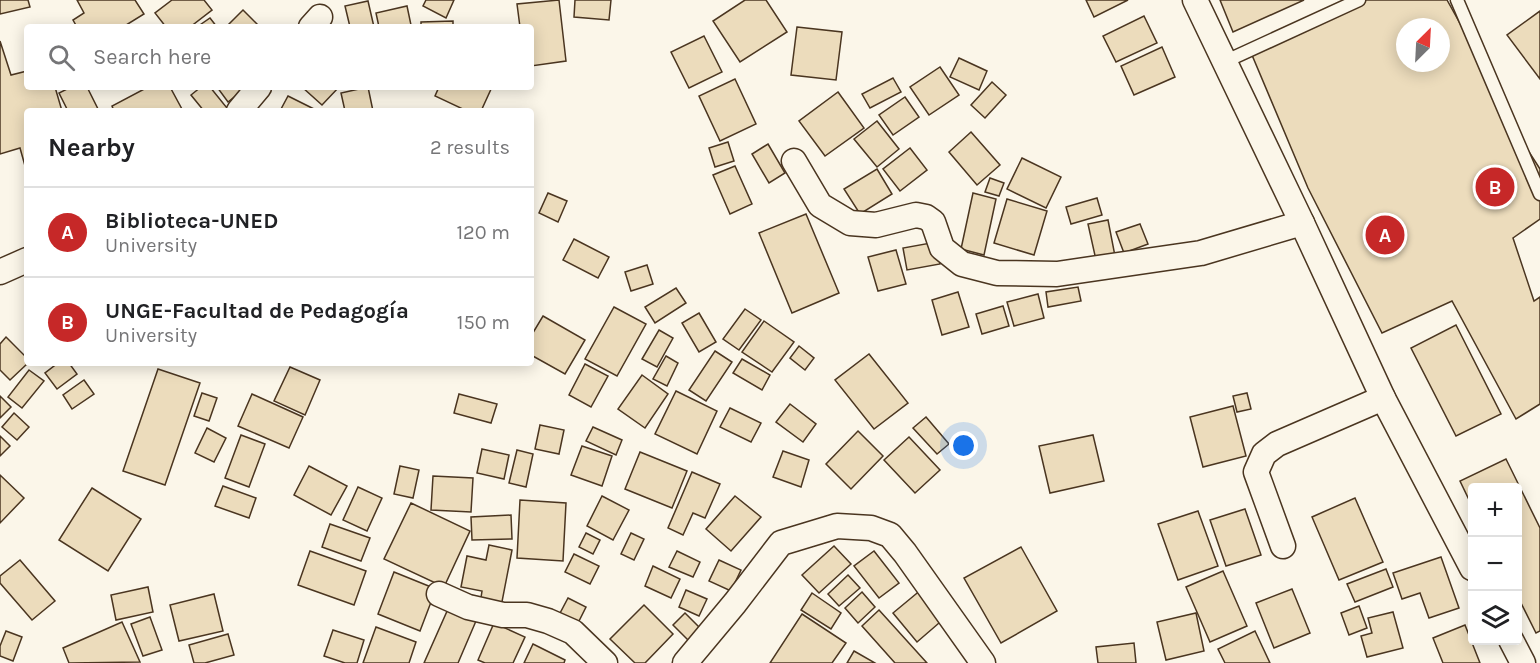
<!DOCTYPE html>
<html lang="en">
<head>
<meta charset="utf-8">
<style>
  :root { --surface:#fff; --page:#f6f6f6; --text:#202124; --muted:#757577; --line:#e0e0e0; --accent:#c62828 }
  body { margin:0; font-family:Karla,sans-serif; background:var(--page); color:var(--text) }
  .controls { position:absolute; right:18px; bottom:18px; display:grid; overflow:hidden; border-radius:6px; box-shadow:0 3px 15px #0003 }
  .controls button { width:54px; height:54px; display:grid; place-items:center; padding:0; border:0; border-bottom:2px solid var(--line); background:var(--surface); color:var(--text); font:30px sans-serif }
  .compass { position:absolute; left:1396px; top:18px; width:54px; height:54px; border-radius:50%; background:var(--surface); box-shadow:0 3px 15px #0003; rotate:24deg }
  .you { position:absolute; left:964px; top:446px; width:21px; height:21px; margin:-15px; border:4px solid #fff; border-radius:50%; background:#1a73e8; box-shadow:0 0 0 9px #1a73e833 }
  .badge { display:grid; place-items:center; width:39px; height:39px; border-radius:50%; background:var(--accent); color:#fff; font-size:20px; font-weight:700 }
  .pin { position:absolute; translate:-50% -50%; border:3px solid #fff; box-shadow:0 2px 6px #0006 }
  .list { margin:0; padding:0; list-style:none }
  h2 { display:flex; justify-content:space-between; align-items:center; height:78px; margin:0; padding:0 24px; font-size:26px }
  h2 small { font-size:20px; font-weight:400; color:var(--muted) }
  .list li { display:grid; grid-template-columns:39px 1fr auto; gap:18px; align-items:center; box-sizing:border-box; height:90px; padding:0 24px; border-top:2px solid var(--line) }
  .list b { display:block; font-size:22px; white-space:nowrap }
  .list p { margin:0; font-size:20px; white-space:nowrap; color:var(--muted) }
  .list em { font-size:20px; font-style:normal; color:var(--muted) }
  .icon { flex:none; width:33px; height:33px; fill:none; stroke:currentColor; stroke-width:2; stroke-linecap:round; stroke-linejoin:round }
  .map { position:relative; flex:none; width:1540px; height:663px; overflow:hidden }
  .search { position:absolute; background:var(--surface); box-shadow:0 3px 15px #0003; left:24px; top:24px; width:510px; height:66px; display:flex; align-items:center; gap:15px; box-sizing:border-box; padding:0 21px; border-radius:6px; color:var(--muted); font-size:22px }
  .panel { position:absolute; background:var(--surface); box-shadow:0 3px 15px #0003; left:24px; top:108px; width:510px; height:258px; border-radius:6px }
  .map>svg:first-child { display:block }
</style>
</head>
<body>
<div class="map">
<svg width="1540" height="663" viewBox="0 0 1540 663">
  <rect width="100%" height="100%" fill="#fbf6e9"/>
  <!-- building -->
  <g fill="#ecdcbc" stroke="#4a3520" stroke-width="1.5" fill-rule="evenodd">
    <polygon points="0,0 28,0 30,7 0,14"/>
    <polygon points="77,0 135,0 144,14 123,27 77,27 73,20 84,13"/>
    <polygon points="172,0 204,0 212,10 190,27 166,27 155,13"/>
    <polygon points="426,0 454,0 446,18 423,6"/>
    <polygon points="559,0 566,61 531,66 531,27 520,27 517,4"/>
    <polygon points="575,0 611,0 609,20 574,17"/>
    <polygon points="745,0 766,0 787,32 740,62 713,21"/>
    <polygon points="1086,0 1128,0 1094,17"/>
    <polygon points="1220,0 1304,0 1233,32"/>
    <path d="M 1366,0 L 1447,0 L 1492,81 L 1515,130 L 1540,169 L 1540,219 L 1513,238 L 1534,301 L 1540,297 L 1540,404 L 1516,419 L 1452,301 L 1382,333 L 1308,188 L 1252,55 ZM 1405,27 L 1441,27 L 1441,63 L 1405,63 Z"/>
    <polygon points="368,1 374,27 350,27 345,6"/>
    <polygon points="407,6 411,25 379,27 376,13"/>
    <polygon points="243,10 260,27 226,27"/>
    <polygon points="1540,11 1540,79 1507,35"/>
    <polygon points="1144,16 1157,43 1116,62 1103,36"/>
    <polygon points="210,18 217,27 197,27"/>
    <polygon points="453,21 453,27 421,27 421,22"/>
    <polygon points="797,27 842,32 836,80 791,75"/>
    <polygon points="704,36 722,72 689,88 671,52"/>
    <polygon points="0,41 11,75 27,71 27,87 55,87 62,111 27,111 27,173 20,148 0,154"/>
    <polygon points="1162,47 1175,77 1134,95 1121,66"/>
    <polygon points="959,58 987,71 979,90 950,77"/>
    <polygon points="940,67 959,95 929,115 910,87"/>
    <polygon points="893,78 901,92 870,108 862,94"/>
    <polygon points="735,79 756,124 720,141 699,96"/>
    <polygon points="992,82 1006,95 985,118 971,105"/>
    <polygon points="71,87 87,87 98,109 94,111 68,111 59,93"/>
    <polygon points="148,87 170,87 183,111 114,111 112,106"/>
    <polygon points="201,87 210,87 227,108 223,111 204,111 191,95"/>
    <polygon points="217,87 241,87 243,90 228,102"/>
    <polygon points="302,87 339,87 322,105"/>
    <polygon points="368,87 373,111 345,111 341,93"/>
    <polygon points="439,87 492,87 481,111 462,111 463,109 435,96"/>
    <polygon points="838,92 864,128 825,156 799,121"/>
    <polygon points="288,96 318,111 280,111"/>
    <polygon points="905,97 919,117 893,135 879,115"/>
    <polygon points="877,121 899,149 877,167 854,139"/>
    <polygon points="971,132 1000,165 977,185 949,152"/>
    <polygon points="728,142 734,161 715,167 709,148"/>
    <polygon points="768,144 785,173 769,183 752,154"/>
    <polygon points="910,148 927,170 900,191 883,169"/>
    <polygon points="1022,158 1061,177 1046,208 1007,189"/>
    <polygon points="735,166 752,204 730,214 713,175"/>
    <polygon points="877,169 892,194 860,214 844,189"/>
    <polygon points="990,178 1004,183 999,196 985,192"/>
    <polygon points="548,193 567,201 558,222 539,213"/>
    <polygon points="973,193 996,199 984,255 961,249"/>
    <polygon points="1097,198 1102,215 1071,224 1066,207"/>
    <polygon points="1007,199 1047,211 1034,255 994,243"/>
    <polygon points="806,214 839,293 792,313 759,233"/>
    <polygon points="1108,220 1115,256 1096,260 1088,224"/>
    <polygon points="1140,224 1148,244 1124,253 1116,232"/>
    <polygon points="574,239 609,257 598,278 563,260"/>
    <polygon points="936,242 940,264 907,270 903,248"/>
    <polygon points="896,250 906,284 878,291 868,257"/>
    <polygon points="647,265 653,284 631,291 625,272"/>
    <polygon points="1078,287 1081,301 1048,307 1046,292"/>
    <polygon points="676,288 686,303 655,323 645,307"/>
    <polygon points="958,292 969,327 942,335 932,300"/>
    <polygon points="1038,294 1044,318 1014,326 1007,302"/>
    <polygon points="1003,306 1009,326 982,334 976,314"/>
    <polygon points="614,307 646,324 617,376 585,359"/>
    <polygon points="745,309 761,320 739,350 723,339"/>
    <polygon points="699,313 716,342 699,352 682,323"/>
    <polygon points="543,316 585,340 565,374 531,355 531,336"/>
    <polygon points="764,321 794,342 772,372 742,352"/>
    <polygon points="1456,325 1501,414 1456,436 1411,348"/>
    <polygon points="659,330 673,338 657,367 642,359"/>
    <polygon points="6,337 27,358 28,363 10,380 0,370 0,344"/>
    <polygon points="799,346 814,358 805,370 790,358"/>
    <polygon points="715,351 732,362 706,401 689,390"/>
    <polygon points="869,354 908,403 874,429 835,380"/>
    <polygon points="666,356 678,363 667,386 653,379"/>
    <polygon points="742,359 770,375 762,390 733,373"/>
    <polygon points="58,363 69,363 77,374 57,389 45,373"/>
    <polygon points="585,364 608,376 591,407 569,395"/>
    <polygon points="290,367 320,380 305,415 274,401"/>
    <polygon points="158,369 200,383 165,485 123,471"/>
    <polygon points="29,370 44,381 22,408 8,397"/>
    <polygon points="642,375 668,394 645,428 618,409"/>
    <polygon points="84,380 94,394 72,409 63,395"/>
    <polygon points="676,391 717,411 697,454 655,434"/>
    <polygon points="202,393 217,398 209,421 194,416"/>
    <polygon points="1247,393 1251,409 1237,412 1233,396"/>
    <polygon points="252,394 303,417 289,448 238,426"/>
    <polygon points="459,394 497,404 491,423 454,413"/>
    <polygon points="0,396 11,407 0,418"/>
    <polygon points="790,404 816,424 803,442 776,422"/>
    <polygon points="1233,406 1246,456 1203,467 1190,417"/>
    <polygon points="730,408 761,423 751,442 720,427"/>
    <polygon points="14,413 29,427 17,440 2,427"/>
    <polygon points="926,417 949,444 937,454 913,428"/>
    <polygon points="540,425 564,430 559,454 535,449"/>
    <polygon points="593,427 622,440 616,455 586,441"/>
    <polygon points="207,428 226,438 214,462 195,453"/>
    <polygon points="858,431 883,456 851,489 826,464"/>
    <polygon points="241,435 265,444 249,487 225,478"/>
    <polygon points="1093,435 1104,481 1050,493 1039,446"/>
    <polygon points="0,436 10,446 0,456"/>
    <polygon points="909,437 940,470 915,493 884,460"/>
    <polygon points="582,446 612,456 602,486 571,475"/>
    <polygon points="482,449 509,455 504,479 477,473"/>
    <polygon points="517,450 533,454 526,487 509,483"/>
    <polygon points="783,451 809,460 801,487 773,477"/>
    <polygon points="640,452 687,471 672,508 625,489"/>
    <polygon points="1506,459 1540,528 1540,631 1536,633 1518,597 1518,488 1472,488 1472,506 1460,481"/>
    <polygon points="309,466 347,486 331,515 294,495"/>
    <polygon points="400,466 419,470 413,498 394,494"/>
    <polygon points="692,472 720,484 705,518 693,513 683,535 668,528"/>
    <polygon points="0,475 24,498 0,523"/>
    <polygon points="433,476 473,478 471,512 431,510"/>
    <polygon points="223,486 256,498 249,518 215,506"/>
    <polygon points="358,487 382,498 367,531 343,520"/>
    <polygon points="92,488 141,519 108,571 59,540"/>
    <polygon points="602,496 629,510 613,540 587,526"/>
    <polygon points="735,496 761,517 731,551 706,529"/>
    <polygon points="1355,498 1383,562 1339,580 1312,517"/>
    <polygon points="520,500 566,503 563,561 517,558"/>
    <polygon points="411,503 470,531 444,587 384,559"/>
    <polygon points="1245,509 1261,555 1226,566 1210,520"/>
    <polygon points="1198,511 1218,566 1178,580 1158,524"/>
    <polygon points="511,515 512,539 472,540 471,517"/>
    <polygon points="330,524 370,538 361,561 322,547"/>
    <polygon points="586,533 600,540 593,554 579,547"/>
    <polygon points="631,533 644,539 634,560 621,554"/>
    <polygon points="489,545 512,550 501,607 480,604 482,591 461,587 467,556 486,560"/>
    <polygon points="834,546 851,564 819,593 802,575"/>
    <polygon points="1021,547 1057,611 1001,643 964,578"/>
    <polygon points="310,551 366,571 354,605 298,585"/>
    <polygon points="677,551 700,562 693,577 669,567"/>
    <polygon points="874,551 899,583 879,598 854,566"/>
    <polygon points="574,554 599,566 590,584 565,572"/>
    <polygon points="1441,557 1459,608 1429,618 1420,593 1402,599 1393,573"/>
    <polygon points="20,560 55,601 32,620 0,583 0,576"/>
    <polygon points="719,560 741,570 731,591 709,581"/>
    <polygon points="653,566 680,579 671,598 645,586"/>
    <polygon points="1386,569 1393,587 1355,602 1347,584"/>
    <polygon points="1223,571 1247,626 1210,642 1186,587"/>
    <polygon points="394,572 436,589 420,631 378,614"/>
    <polygon points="848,575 860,588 839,606 828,594"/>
    <polygon points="148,587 153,612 116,620 111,595"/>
    <polygon points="922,589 946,617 917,642 893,613"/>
    <polygon points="1292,589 1310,633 1274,648 1256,603"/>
    <polygon points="686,590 707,599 699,616 679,607"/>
    <polygon points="862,592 875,607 858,623 845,608"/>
    <polygon points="812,593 841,613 831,629 801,610"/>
    <polygon points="214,594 223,631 179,641 170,605"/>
    <polygon points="568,598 586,607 576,627 558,617"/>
    <polygon points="644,605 673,634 645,663 635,663 610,639"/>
    <polygon points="1359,606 1367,628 1349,635 1341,613"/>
    <polygon points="448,609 476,621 458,663 424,663"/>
    <polygon points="879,610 927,663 895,663 862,626"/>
    <polygon points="1393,612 1403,648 1367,657 1361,636 1372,633 1368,618"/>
    <polygon points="685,613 703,631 691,643 673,625"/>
    <polygon points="1196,613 1204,651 1166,660 1157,622"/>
    <polygon points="802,614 846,643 832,663 770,663"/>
    <polygon points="150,617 162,650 143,656 131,624"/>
    <polygon points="122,622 140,662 69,663 63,648"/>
    <polygon points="494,623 525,637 513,663 485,663 478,660"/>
    <polygon points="1465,625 1480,663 1443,663 1433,638"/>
    <polygon points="376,627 416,642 409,663 363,663"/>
    <polygon points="333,630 364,640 357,663 345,663 324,656"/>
    <polygon points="6,631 22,637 13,661 0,656 0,646"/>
    <polygon points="1255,631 1270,663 1225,663 1218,649"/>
    <polygon points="228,634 234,655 205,663 194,663 189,645"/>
    <polygon points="1134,643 1136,663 1098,663 1096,647"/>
    <polygon points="533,644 565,660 564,663 524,663"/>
    <polygon points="854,651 875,663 847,663"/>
  </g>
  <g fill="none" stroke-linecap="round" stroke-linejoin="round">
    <defs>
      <g id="service">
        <polyline points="1457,0 1540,194"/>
        <polyline points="1224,62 1359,0"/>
      </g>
      <g id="minor">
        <polyline points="1195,0 1302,223 1383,398 1472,568"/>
        <polyline points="311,27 320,17"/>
        <polyline points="239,111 259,87"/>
        <polyline points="794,161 820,205 850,223 876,225 916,215 926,217 933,222 942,248 962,264 997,273 1057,274 1201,253 1302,223"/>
        <polyline points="0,272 27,260"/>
        <polyline points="1283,546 1256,472 1264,454 1277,444 1383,398"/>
        <polyline points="439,594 468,607 503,615 527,615 548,621 573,632 605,663"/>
        <polyline points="1511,640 1523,663"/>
        <polyline points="685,663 735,603 781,543 837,526 871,528 890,535 905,553 983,663"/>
      </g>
    </defs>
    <!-- service casing -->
    <use href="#service" stroke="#4a3520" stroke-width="15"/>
    <!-- minor casing -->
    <use href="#minor" stroke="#4a3520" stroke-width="27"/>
    <!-- service -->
    <use href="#service" stroke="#fbf6e9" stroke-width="12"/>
    <!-- minor -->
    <use href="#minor" stroke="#fbf6e9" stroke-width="24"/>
  </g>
</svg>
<div class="controls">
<button>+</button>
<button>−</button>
<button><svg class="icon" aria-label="layers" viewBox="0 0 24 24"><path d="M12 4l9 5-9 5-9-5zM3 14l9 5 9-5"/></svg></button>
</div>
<svg class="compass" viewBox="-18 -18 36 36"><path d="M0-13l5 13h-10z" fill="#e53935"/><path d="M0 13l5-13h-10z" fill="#757577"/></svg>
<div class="you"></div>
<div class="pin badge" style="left:1385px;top:235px">A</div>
<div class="pin badge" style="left:1495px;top:187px">B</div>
<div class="search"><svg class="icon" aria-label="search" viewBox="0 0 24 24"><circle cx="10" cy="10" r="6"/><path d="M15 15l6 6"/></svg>Search here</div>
<section class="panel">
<h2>Nearby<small>2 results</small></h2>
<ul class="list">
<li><span class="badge">A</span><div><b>Biblioteca-UNED</b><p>University</p></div><em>120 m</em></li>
<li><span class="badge">B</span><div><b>UNGE-Facultad de Pedagogía</b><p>University</p></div><em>150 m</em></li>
</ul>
</section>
</div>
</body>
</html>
